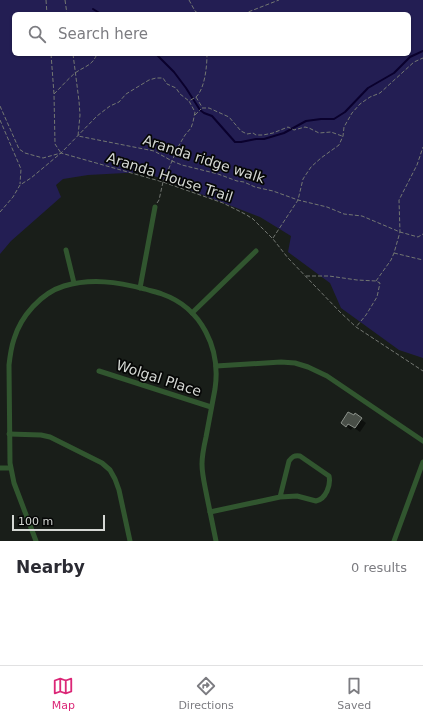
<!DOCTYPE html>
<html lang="en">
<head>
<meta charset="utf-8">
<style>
  :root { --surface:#fff; --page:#f2f2f3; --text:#2b2b33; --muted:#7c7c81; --line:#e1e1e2; --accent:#db2777 }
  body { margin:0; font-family:"DejaVu Sans",sans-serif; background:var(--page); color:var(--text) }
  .scale { position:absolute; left:12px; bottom:10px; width:93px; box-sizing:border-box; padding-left:4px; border:2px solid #d5d8d4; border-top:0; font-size:11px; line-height:14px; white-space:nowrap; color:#d5d8d4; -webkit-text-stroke:3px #060706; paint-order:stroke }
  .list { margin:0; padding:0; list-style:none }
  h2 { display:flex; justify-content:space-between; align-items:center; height:52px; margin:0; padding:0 16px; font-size:17px }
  h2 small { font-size:13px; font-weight:400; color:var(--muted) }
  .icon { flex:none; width:22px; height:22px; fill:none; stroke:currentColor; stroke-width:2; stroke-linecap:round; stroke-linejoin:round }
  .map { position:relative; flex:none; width:423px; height:541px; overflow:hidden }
  .search { position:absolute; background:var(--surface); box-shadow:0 1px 3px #0004; left:12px; right:12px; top:12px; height:44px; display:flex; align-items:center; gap:10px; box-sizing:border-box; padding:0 14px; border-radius:6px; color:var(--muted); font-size:15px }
  .sheet { height:124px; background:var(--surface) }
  nav { display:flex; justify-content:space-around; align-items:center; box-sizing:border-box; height:56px; border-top:1px solid var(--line); background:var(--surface); font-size:11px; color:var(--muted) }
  nav a { display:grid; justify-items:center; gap:2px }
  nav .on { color:var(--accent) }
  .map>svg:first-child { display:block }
</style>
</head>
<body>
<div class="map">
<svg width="423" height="541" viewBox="0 0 423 541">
  <rect width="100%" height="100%" fill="#191e19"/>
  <!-- green -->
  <path fill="#231e53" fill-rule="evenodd" d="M 0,0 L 423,0 L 423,358 L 399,350 L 341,308 L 330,283 L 288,252 L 291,236 L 260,217 L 144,172 L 88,175 L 63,179 L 56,185 L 61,197 L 11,241 L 0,254 ZM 14,14 L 409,14 L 409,54 L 14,54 Z"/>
  <!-- shadow -->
  <polygon fill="#0007" points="355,415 366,423 360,432 353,427 351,430 342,423 354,417"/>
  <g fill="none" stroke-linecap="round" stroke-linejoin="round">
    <!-- stream -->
    <g stroke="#0a012d" stroke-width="2">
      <polyline points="93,9 101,14"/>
      <polyline points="156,54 174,72 186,88 200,110 204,113 212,116 235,142 241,142 256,139 264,139 284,133 306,121 321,119 334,119 345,112 368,88 394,73 410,57 423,51"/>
    </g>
  </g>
  <!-- building -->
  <polygon fill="#484e47" stroke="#8a9089" points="348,412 354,415 355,413 362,418 355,428 348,424 346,427 341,423"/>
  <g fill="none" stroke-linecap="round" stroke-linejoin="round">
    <!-- path -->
    <g stroke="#737772" stroke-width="1" stroke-dasharray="4 2" stroke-linecap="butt">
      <polyline points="46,0 47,14"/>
      <polyline points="65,0 67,14"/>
      <polyline points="189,0 195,11 199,14"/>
      <polyline points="243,14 279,0"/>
      <polyline points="51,54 54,94 55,144 61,153"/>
      <polyline points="73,54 79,101 80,115 78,136 154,151 172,161 182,165 218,174 237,181 244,182 255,187 273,191 298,200 327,207 344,214 362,216 400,232 418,237 423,234"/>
      <path d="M 54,94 C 61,87 68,79 75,73 C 85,66 92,66 97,54"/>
      <polyline points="196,97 202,107"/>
      <polyline points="0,106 19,149 25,153 43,158 61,153 163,182 223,203 245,214 253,219 273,239 288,258 340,312 356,327 423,371"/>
      <polyline points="202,108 209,108 229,117 241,131 247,134 253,133 256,135 263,135 273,133 288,127 294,130 305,127 309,128 319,133 331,132 342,136"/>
      <polyline points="195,115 201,109"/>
      <polyline points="0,120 21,169 20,184"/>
      <path d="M 157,203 L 159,200 L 163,182 L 178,147 L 185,135 L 191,128 L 193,122 L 195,112 L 189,101 C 192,99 195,98 197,96 C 205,87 207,66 207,54"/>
      <polyline points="0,212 13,197 20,185 31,178 61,153 97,116 110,106 119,102 126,94 149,80 156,78 163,78 167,84 176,88 180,94 189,101"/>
      <polyline points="273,238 298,200 303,179 311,167 321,158 339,145 343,136 344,127 352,113 360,104 370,97 380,93 414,62 423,58"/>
      <polyline points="394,253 423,260"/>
      <polyline points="306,276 329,276 357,280 376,281 380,283 377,297 366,315 356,327"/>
      <polyline points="376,281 391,260 394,253 400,232 399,200 417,165 423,147"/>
    </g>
    <!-- minor -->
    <g stroke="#31562f" stroke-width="5">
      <polyline points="66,250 74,283"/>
      <polyline points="140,288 155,207"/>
      <polyline points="192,313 256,251"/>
      <polyline points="216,366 281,362 295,363 308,367 327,376 423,441"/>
      <polyline points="99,371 211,407"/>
      <polyline points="9,434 41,435 50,437 102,463 110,470 115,479 119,490 130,541"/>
      <polyline points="0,468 10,468"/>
      <path d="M 210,512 L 280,497 L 289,461 C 292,457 294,455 300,456 L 329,476 C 331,485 326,499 316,501 L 297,496 L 280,497"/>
      <path d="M 36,541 L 14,483 L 10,463 L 9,365 C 10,356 11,348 14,339 C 21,316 41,293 64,286 C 92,278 117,282 145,289 C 151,291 157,292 162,294 C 202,308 221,349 215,389 C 212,405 209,421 206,437 C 204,446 202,455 202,464 C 202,475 205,486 207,497 C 210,511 213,526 216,541"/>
      <polyline points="394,541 423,462"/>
    </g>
  </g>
  <g text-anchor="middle" stroke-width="3.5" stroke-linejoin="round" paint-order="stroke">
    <!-- street labels -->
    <g font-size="14" fill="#d5d8d4" stroke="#060706">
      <text transform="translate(204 159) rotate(18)" y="5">Aranda ridge walk</text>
      <text transform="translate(170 177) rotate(18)" y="5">Aranda House Trail</text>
      <text transform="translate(159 378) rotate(18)" y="5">Wolgal Place</text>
    </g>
  </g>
</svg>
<div class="scale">100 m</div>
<div class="search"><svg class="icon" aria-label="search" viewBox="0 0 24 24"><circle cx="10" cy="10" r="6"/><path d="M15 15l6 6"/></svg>Search here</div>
</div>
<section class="sheet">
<h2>Nearby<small>0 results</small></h2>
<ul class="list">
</ul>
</section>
<nav>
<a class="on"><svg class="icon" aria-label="map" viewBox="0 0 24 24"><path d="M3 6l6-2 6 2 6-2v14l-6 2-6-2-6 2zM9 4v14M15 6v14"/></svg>Map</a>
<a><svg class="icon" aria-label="directions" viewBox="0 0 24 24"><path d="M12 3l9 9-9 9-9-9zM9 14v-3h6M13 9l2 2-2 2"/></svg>Directions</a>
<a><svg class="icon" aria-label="saved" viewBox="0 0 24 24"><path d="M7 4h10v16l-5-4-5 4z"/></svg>Saved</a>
</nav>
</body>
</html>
